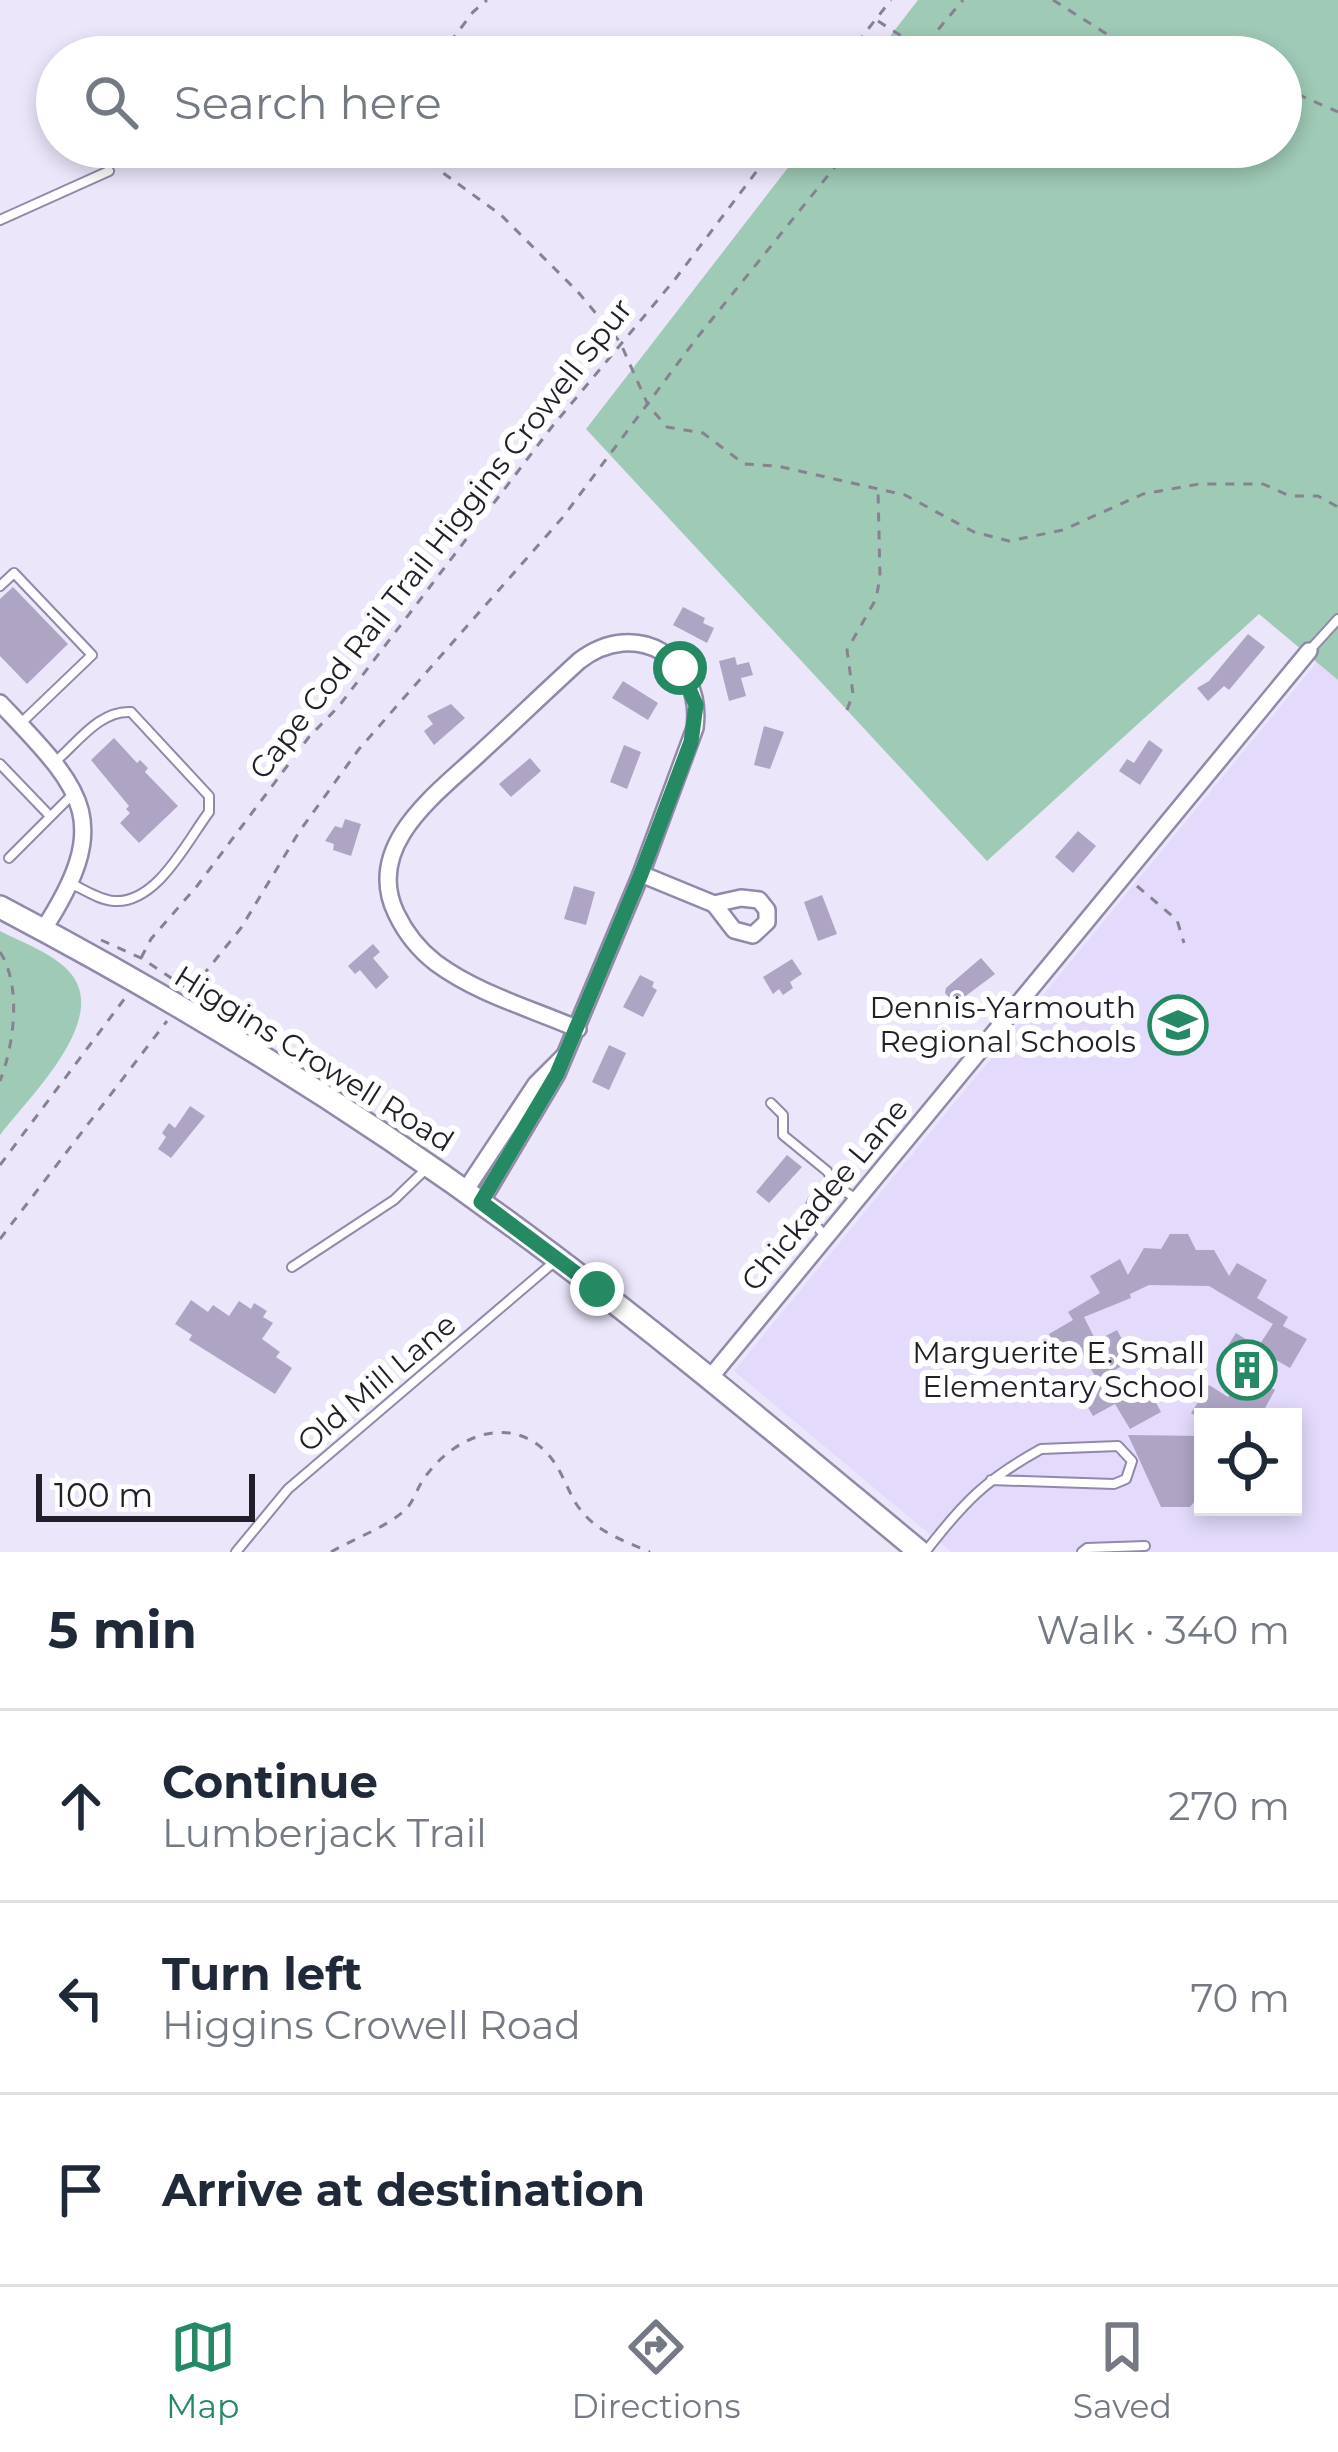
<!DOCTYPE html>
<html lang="en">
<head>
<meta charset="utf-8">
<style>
  :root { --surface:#fff; --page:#f6f6f7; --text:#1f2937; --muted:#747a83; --line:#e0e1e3; --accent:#258a64 }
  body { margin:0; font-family:Montserrat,sans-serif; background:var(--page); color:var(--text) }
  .controls { position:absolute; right:36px; bottom:36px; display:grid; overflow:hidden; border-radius:0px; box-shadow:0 6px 18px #0003 }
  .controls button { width:108px; height:108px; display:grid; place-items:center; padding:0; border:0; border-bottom:3px solid var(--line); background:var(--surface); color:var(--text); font:60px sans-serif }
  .scale { position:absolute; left:36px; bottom:30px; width:219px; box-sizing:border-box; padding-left:12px; border:6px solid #221e2a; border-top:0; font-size:33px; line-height:42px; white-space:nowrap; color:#221e2a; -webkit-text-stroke:9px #fff; paint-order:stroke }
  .stop { position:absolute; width:36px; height:36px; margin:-27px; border:9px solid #258a64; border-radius:50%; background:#fff }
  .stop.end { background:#258a64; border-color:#fff; box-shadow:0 3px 12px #0008 }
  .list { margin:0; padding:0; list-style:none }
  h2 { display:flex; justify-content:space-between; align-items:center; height:156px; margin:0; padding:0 48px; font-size:51px }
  h2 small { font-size:39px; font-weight:400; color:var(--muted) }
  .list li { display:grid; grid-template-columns:78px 1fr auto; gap:36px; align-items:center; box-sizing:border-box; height:192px; padding:0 48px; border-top:3px solid var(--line) }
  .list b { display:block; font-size:45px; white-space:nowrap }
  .list p { margin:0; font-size:39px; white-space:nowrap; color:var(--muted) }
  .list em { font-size:39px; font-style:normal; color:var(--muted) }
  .icon { flex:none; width:66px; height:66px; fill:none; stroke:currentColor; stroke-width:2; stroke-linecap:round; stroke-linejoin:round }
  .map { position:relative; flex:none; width:1338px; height:1552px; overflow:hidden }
  .search { position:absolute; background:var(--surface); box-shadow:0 6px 18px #0003; left:36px; right:36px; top:36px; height:132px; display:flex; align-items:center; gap:30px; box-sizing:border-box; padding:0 42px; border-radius:66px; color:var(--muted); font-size:45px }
  .sheet { height:732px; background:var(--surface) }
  nav { display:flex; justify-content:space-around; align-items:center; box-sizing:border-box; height:168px; border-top:3px solid var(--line); background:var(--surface); font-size:33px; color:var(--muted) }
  nav a { display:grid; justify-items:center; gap:6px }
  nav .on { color:var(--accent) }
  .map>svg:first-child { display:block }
</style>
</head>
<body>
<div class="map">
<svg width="1338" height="1552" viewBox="0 0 1338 1552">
  <rect width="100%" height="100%" fill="#ebe6fa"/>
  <!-- built -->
  <path fill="#e4dbfc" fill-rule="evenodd" d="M 1317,662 L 1338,680 L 1338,1552 L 951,1552 L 734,1371 ZM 1203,1417 L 1293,1417 L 1293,1507 L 1203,1507 Z"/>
  <!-- green -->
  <g fill="#9fcab5">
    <polygon points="918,0 1338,0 1338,680 1259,614 987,861 586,429 804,147 1281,147 1281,57 874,57"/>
    <path d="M 0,931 C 23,943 56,954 72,975 C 108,1022 28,1098 0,1135 Z"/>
  </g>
  <!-- building -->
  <g fill="#aea5c5">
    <polygon points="13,587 68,644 27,684 0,656 0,599"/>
    <polygon points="683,607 705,618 703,623 714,628 707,643 673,625"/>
    <polygon points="1248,634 1265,647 1229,690 1224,686 1208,701 1197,688 1209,681"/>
    <polygon points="735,657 737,665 749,662 753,675 741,678 746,696 729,701 719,661"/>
    <polygon points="623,681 658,703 648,720 612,698"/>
    <polygon points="451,704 465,718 434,745 424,731 433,724 427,716"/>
    <polygon points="764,726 784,732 770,769 754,765"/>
    <polygon points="114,738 137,763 140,760 148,768 145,772 178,806 139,843 120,823 130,813 126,809 129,806 91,760"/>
    <polygon points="1149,740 1163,750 1140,785 1119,771 1127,759 1134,763"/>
    <polygon points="624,745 641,752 627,789 610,782"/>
    <polygon points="530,758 541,771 511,797 499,784"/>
    <polygon points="345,819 361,824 351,856 333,850 334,844 325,841 335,826 342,828"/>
    <polygon points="1078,831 1096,846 1073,873 1055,857"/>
    <polygon points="574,886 595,892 586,925 564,919"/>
    <polygon points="822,895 837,934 818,941 804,902"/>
    <polygon points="373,944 380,952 373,958 389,977 376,989 360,970 355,974 348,966"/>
    <polygon points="981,958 995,974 955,1004 945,993 946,988"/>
    <polygon points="792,959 802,974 790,982 793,988 783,995 779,989 773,994 763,977"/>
    <polygon points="640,975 654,982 652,987 657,990 643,1017 623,1007"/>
    <polygon points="609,1045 626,1053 609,1090 592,1082"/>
    <polygon points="190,1106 205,1116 171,1158 158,1149 166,1137 162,1133 169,1123 175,1128"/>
    <polygon points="787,1155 802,1167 769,1203 756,1192"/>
    <polygon points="1170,1234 1188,1234 1196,1250 1214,1250 1229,1276 1237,1263 1267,1280 1257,1298 1288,1317 1283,1326 1307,1339 1290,1368 1269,1356 1256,1379 1275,1390 1260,1417 1238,1408 1233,1417 1197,1417 1191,1413 1209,1385 1228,1397 1241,1375 1218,1361 1236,1333 1258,1347 1273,1324 1209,1286 1149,1285 1130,1294 1131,1298 1084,1317 1096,1341 1117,1330 1133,1360 1113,1371 1125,1393 1145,1382 1161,1412 1130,1429 1115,1404 1093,1416 1076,1387 1095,1376 1082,1353 1065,1363 1049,1334 1073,1320 1068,1312 1100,1293 1090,1276 1120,1259 1128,1275 1144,1248 1161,1249"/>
    <polygon points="191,1300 208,1312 213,1305 229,1316 239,1301 251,1309 254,1303 267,1311 263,1317 273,1323 262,1339 280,1352 276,1357 292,1368 275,1394 189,1340 192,1335 175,1324"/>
    <polygon points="1128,1435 1203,1436 1203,1492 1190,1507 1161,1507"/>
  </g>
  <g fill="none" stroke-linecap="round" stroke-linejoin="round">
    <defs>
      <g id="service">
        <polyline points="0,220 109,171"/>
        <polyline points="0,586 14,573 92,655 20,724"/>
        <polyline points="1309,651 1338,619"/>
        <path d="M 56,761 C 78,742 100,710 131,712 L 209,796 L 209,812 C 187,841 157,904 114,901 C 99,900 83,889 70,883"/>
        <polyline points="0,764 50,816"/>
        <polyline points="9,858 72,795"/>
        <polyline points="771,1103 783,1115 783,1135 827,1171 838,1187"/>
        <path d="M 824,1235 L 809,1217 C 810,1198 819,1189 838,1187 L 855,1198"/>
        <polyline points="292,1267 394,1200 426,1169"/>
        <path d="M 926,1551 C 964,1502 985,1480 1041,1449 L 1118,1446 L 1132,1461 L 1126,1479 L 1114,1484 L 991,1480"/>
        <polyline points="236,1552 288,1489 553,1263"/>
        <polyline points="1082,1552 1087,1548 1145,1546"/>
      </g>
      <g id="minor">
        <path d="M 0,703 C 81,789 116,818 43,930"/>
        <polyline points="641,874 714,904"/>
        <polygon points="741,898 759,900 767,910 767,922 753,935 734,930 714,904"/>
        <polyline points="465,1191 536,1084 563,1057"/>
        <path d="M 481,1202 L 557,1074 L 641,874 L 695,728 C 704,658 636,617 579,661 C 545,692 512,724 478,755 C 435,795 364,846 396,913 C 405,932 419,950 436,963 C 478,994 530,1008 578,1029"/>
        <polyline points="709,1379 1309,651"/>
      </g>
      <path id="secondary" d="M 0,907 C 179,1001 353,1108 516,1228 C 655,1330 787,1442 920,1552"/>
    </defs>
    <!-- service casing -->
    <use href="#service" stroke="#9289a8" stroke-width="12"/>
    <!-- minor casing -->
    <use href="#minor" stroke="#9289a8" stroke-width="20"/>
    <!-- secondary casing -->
    <use href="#secondary" stroke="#9289a8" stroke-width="26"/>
    <!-- path -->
    <g stroke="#878292" stroke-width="3" stroke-dasharray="9 9" stroke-linecap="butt">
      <polyline points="1053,0 1121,43 1170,57"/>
      <polyline points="878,21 920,48"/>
      <polyline points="439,57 473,12 487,0"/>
      <polyline points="846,57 891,0"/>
      <polyline points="915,57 963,0"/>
      <polyline points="1281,87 1338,112"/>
      <polyline points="419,147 439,170 501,215 578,292 620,342 648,405 667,427 703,433 744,464 777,466 905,495 974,532 1009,541 1063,530 1143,494 1199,484 1263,484 1290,496 1318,496 1338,507"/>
      <polyline points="847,710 853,694 847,650 876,599 880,577 878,490"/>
      <polyline points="1137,886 1177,920 1184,943"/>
      <polyline points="101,940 141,958 191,991"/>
      <path d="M 0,952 C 22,986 14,1045 0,1081"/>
      <polyline points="141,958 151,939 197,886 309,737 339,706 551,428 676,278 775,147"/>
      <polyline points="191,990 241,928 299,832 359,749 563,517 696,339 851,147"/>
      <polyline points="0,1165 125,998"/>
      <polyline points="0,1239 167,1021"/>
      <path d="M 331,1552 C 355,1538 383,1529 404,1511 C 414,1502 416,1490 423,1480 C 451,1438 508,1412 547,1453 C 560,1467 566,1486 575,1502 C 593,1531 620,1539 650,1552"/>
    </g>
    <!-- service -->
    <use href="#service" stroke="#fff" stroke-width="8"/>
    <!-- minor -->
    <use href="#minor" stroke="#fff" stroke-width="15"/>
    <!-- secondary -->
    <use href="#secondary" stroke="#fff" stroke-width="21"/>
  </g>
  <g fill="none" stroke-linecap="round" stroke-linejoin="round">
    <!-- route -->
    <polyline stroke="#258a64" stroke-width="15" points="597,1289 481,1202 557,1074 641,874 691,742 696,705 680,668"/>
  </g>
  <!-- icons -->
  <defs>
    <symbol id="school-ring" viewBox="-11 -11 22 22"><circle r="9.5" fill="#fff" stroke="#258a64" stroke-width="1.5"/><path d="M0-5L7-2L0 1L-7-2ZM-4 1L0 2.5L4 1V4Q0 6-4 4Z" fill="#258a64"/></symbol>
    <symbol id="building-ring" viewBox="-11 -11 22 22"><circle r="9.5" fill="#fff" stroke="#258a64" stroke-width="1.5"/><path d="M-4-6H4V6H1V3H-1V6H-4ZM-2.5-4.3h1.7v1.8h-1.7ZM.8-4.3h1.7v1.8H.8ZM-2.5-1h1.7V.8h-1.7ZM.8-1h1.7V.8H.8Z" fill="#258a64"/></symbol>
  </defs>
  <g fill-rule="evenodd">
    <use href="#school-ring" x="1145" y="992" width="66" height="66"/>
    <use href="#building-ring" x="1214" y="1337" width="66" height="66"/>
  </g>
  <g text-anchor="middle" stroke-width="12" stroke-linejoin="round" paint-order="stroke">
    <!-- street labels -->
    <g font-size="30" fill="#221e2a" stroke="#fff">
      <text transform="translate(441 539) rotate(-52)" y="10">Cape Cod Rail Trail Higgins Crowell Spur</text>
      <text transform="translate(314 1059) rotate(32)" y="10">Higgins Crowell Road</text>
      <text transform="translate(825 1195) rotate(-50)" y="10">Chickadee Lane</text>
      <text transform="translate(377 1383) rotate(-40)" y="10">Old Mill Lane</text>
    </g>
    <!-- poi labels -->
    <g font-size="30" fill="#221e2a" stroke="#fff" text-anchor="end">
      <text x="1136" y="1018">Dennis-Yarmouth<tspan x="1136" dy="34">Regional Schools</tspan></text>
      <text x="1205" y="1363">Marguerite E. Small<tspan x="1205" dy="34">Elementary School</tspan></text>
    </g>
  </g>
</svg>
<div class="controls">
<button><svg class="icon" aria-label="locate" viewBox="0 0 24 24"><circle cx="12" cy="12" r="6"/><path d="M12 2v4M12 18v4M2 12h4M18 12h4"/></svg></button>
</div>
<div class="scale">100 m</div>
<div class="stop" style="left:680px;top:668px"></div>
<div class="stop end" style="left:597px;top:1289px"></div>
<div class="search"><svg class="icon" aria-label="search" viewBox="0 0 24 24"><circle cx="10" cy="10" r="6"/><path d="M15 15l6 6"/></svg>Search here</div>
</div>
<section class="sheet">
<h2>5 min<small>Walk · 340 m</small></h2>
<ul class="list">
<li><svg class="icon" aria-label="ahead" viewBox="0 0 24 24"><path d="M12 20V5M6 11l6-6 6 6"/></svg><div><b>Continue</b><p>Lumberjack Trail</p></div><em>270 m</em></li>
<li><svg class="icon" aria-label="left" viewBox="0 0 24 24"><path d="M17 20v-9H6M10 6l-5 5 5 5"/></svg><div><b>Turn left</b><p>Higgins Crowell Road</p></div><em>70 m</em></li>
<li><svg class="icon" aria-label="arrive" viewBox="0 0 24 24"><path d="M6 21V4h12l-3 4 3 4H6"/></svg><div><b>Arrive at destination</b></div></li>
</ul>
</section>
<nav>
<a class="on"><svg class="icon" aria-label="map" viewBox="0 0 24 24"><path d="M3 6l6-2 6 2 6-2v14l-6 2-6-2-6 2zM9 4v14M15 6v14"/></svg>Map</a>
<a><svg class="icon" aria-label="directions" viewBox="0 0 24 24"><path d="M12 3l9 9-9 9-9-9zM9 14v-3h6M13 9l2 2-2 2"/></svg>Directions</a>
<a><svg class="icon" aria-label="saved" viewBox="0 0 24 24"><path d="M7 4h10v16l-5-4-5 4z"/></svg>Saved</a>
</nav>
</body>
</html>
